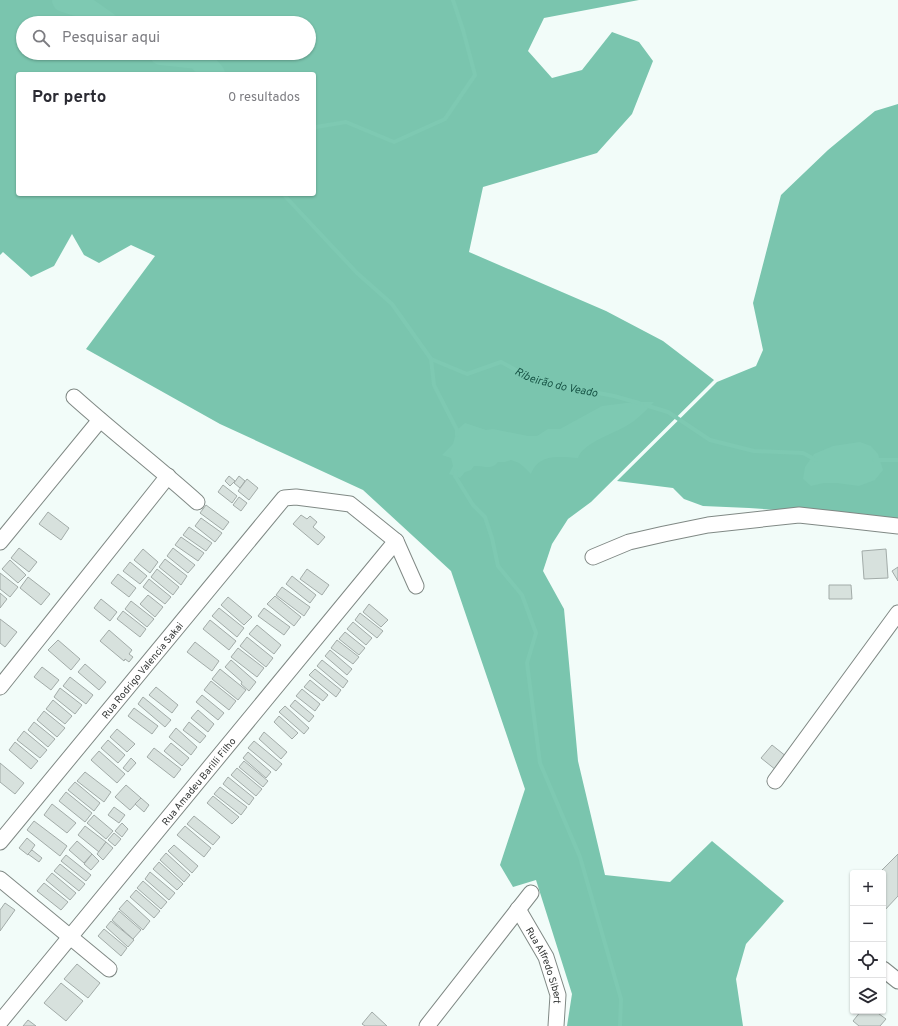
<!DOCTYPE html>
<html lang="pt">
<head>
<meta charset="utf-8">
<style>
  :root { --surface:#fff; --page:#f7f7f7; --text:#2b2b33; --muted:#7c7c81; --line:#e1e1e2 }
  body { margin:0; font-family:Overpass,sans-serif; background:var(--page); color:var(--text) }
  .controls { position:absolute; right:12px; bottom:12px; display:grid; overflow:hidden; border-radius:4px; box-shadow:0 1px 3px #0004 }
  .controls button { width:36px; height:36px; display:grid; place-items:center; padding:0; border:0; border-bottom:1px solid var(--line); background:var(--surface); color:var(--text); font:20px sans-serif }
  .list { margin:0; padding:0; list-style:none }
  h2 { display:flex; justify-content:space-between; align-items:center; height:52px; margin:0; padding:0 16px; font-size:17px }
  h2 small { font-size:13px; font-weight:400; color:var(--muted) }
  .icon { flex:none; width:22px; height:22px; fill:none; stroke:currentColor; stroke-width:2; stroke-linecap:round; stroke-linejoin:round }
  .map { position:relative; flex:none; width:898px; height:1026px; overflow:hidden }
  .search { position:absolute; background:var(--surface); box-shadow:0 1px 3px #0004; left:16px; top:16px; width:300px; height:44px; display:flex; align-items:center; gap:10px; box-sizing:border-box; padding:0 14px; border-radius:22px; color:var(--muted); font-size:15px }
  .panel { position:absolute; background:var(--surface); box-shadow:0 1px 3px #0004; left:16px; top:72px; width:300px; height:124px; border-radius:4px }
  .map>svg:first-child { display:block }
</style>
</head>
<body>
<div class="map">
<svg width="898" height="1026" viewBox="0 0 898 1026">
  <rect width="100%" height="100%" fill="#f2fcf9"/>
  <!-- forest -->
  <g fill="#7ac5ae" fill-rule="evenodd">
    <path d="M 0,0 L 639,0 L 544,18 L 528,51 L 552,78 L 582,70 L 612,32 L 639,42 L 653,61 L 632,114 L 597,153 L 483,187 L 469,252 L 606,311 L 663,341 L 714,380 L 591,502 L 568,519 L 552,544 L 543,571 L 564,609 L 578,761 L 605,875 L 670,882 L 712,841 L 784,901 L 746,944 L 736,979 L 743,1026 L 567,1026 L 572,994 L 536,880 L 513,887 L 500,865 L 525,789 L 451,571 L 363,490 L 220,424 L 86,349 L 155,256 L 131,245 L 99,263 L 84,255 L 72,234 L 54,266 L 31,277 L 3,252 L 0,255 ZM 23,23 L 309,23 L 309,53 L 23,53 ZM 18,74 L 314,74 L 314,194 L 18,194 Z"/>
    <polygon points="898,104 898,519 749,508 703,506 684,499 673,488 617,481 717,382 756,366 763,350 753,303 781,195 828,150 875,111"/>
  </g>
  <!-- water -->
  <g fill="#7ec9b2">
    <path d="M 634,402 L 654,402 C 647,409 639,418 631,423 C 617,433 583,442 578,458 C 559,457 539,453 531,474 L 524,467 L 519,463 L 511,460 L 505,462 L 498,462 C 491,471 483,465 474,466 L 471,470 L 465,472 L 460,478 L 449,474 L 453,466 L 451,458 L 442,455 L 453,444 L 457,430 L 465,423 L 486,430 L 493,429 L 528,436 L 537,436 L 548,429 L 560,429 L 602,406 Z"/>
    <polygon points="860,442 871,446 878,454 883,470 875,480 859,486 837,483 824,483 811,486 803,479 805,467 814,454 833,446"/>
  </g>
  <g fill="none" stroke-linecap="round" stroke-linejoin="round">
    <!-- stream -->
    <g stroke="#7ec9b2" stroke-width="4">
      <polyline points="314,129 316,127 346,122 394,142 445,119 475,75 463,30 453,0"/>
      <path id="s1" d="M 283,194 L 357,273 L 392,304 L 431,359 L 467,374 L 501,362 L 531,378 L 567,387 L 614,396 L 639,403"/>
      <polyline points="431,359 434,385 457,430 457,435"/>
      <polyline points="645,405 668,412 710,440 754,451 803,453 816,460"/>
      <polyline points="874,460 898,460"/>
      <polyline points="456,471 455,476 473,505 485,517 492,538 498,566 522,595 536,633 527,663 540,763 580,857 621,999 620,1026"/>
    </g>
    <!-- river -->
    <g stroke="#7ec9b2" stroke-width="24">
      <polyline points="64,0 80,5 106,23"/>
      <polyline points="161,53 198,57 213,74"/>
    </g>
  </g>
  <!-- building -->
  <g fill="#d7e1dd" stroke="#a2aba8">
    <polygon points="229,476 235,481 230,486 225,481"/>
    <polygon points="239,476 245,481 240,488 234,483"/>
    <polygon points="247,479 258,488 249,500 238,491"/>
    <polygon points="223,485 237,496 232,503 218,492"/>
    <polygon points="239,497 247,503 241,511 233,505"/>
    <polygon points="206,505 229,522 223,530 200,513"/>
    <polygon points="48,512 69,528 61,540 39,524"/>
    <polygon points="301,515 307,519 310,516 317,522 313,527 325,537 318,545 293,524"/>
    <polygon points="201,518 222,533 215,542 195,526"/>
    <polygon points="189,527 212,543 206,551 183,535"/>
    <polygon points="181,537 204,553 198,561 175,545"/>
    <polygon points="19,548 37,562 29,572 11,558"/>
    <polygon points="173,548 195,565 188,573 167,556"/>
    <polygon points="143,549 158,562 150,573 134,560"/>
    <polygon points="886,549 888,578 864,579 862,551"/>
    <polygon points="165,559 187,576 181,585 159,567"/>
    <polygon points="10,560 26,575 18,583 2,569"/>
    <polygon points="130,562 147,576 140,584 123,571"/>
    <polygon points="898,567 898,581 892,571"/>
    <polygon points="157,569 179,587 173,595 151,577"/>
    <polygon points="307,569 329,585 322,595 300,579"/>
    <polygon points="0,573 18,587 10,597 0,589"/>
    <polygon points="118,574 136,588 129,597 111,583"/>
    <polygon points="292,576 316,595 310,603 286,584"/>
    <polygon points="28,577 50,594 41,605 20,588"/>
    <polygon points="149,579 171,597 165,604 143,587"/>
    <polygon points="829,585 851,585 852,599 829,599"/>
    <polygon points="282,587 310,607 304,616 276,595"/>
    <polygon points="0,593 7,599 0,608"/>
    <polygon points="148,595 163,607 155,617 140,604"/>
    <polygon points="275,596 301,617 294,626 267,604"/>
    <polygon points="228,597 252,617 244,625 221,605"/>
    <polygon points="101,599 117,612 110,621 94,608"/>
    <polygon points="131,601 154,619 147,627 125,609"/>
    <polygon points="369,604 388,620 381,627 363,612"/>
    <polygon points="219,608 244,628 237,637 212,616"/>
    <polygon points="264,608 290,627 284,635 258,616"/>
    <polygon points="123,611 146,629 140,637 117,619"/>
    <polygon points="360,613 383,631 377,638 355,620"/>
    <polygon points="0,619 17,632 5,647 0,643"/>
    <polygon points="210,620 236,641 229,650 203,629"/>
    <polygon points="353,622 372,638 366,645 347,629"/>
    <polygon points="257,625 281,645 274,654 249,634"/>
    <polygon points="109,630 132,650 129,654 133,657 129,662 125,659 124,661 100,641"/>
    <polygon points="345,632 365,648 359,655 339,639"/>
    <polygon points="247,637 273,658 266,667 240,646"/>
    <polygon points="58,640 80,659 71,670 48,650"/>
    <polygon points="337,640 359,657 353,664 331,648"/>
    <polygon points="195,642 219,661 212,671 187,652"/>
    <polygon points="238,648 264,668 257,677 231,657"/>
    <polygon points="330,650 352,669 347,675 325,656"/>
    <polygon points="231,660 256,682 249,691 241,684 242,682 225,667"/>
    <polygon points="322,660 348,681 343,688 317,666"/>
    <polygon points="85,664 106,682 99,690 78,672"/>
    <polygon points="42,667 59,680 51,690 34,677"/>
    <polygon points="220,669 246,690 238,700 212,679"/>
    <polygon points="315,669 341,690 336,697 309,675"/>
    <polygon points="70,677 93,695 86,704 63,686"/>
    <polygon points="310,680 328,695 323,701 304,687"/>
    <polygon points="211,681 236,701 229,710 204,690"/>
    <polygon points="156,687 178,705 172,713 149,695"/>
    <polygon points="60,688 82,705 75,714 54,697"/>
    <polygon points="302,689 320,704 315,711 296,696"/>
    <polygon points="202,695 224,713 218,720 196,702"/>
    <polygon points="143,697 171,720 165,727 138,704"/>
    <polygon points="53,700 72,716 65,724 46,709"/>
    <polygon points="295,700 314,716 309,722 290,706"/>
    <polygon points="285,706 309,728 304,734 279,712"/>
    <polygon points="134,708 158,726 152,734 128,716"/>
    <polygon points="198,710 214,724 208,732 191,718"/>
    <polygon points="44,711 65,728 57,737 37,720"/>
    <polygon points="279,716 298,733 292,739 274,722"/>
    <polygon points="34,722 55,739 48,747 28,730"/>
    <polygon points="189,722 206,736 200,743 183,730"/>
    <polygon points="176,728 197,747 191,755 169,737"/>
    <polygon points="117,729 135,744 127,752 110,737"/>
    <polygon points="24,731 47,750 40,758 17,740"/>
    <polygon points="264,732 287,752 281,759 259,739"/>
    <polygon points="108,740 125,755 118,763 101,748"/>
    <polygon points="254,741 282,764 276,771 248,748"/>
    <polygon points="15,742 38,761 31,769 9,750"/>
    <polygon points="171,743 189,758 182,766 164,751"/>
    <polygon points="772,745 787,757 776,770 761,758"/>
    <polygon points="154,748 181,769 174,778 147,757"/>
    <polygon points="99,751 125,774 117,783 91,760"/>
    <polygon points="248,752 271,772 266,778 243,758"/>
    <polygon points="131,758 136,763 128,772 123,768"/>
    <polygon points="244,761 268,781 263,787 239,767"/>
    <polygon points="0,763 24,783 15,794 0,782"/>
    <polygon points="237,768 262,789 256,796 231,775"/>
    <polygon points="85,772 111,792 104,802 77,781"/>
    <polygon points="228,777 254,798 249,805 223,784"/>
    <polygon points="75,782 100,803 94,811 68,790"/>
    <polygon points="126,785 141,798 130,810 115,797"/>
    <polygon points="220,787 247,807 241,815 214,794"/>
    <polygon points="66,792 92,813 85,822 59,801"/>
    <polygon points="213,796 239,817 232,824 207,803"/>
    <polygon points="141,798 149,805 144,812 135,804"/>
    <polygon points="52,804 76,823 67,833 44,815"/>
    <polygon points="114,807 125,815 119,823 108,815"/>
    <polygon points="94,815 113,831 106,839 87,823"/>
    <polygon points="194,816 220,837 213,845 187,824"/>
    <polygon points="34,821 67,846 60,856 27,830"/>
    <polygon points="122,823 128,829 122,837 115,831"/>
    <polygon points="85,826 106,842 99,852 78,835"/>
    <polygon points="185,826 211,848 204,857 177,835"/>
    <polygon points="114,833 121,839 115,846 108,840"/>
    <polygon points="27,838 35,845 28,855 19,848"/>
    <polygon points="77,841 92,854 84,863 69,850"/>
    <polygon points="106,842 113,848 103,860 97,854"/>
    <polygon points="174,845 198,866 192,873 168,851"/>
    <polygon points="32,850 42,858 39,862 28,854"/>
    <polygon points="166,853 190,875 184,882 160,860"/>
    <polygon points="92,854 99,861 91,870 84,864"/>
    <polygon points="898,854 898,896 883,912 883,873 879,873"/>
    <polygon points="66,855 91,875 86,881 61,861"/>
    <polygon points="159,862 183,884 177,890 153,869"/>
    <polygon points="60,864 85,884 79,891 54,871"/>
    <polygon points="150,872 175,893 169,900 145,879"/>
    <polygon points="52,873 76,893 70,900 46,880"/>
    <polygon points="143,881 167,902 161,909 137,888"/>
    <polygon points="44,883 68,902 61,910 37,891"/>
    <polygon points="136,890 160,911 154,918 130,897"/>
    <polygon points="127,900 150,921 143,930 119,909"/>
    <polygon points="5,903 15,910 0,931 0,910"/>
    <polygon points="119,911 141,930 133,939 112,920"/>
    <polygon points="111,921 134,940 128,947 106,927"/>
    <polygon points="104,929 127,948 121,956 98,936"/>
    <polygon points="77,964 100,983 88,998 64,979"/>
    <polygon points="61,983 83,1001 66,1021 44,1003"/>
    <polygon points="861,1011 875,1011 886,1019 880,1026 859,1026 853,1021"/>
    <polygon points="372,1012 387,1026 365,1026 362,1024"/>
    <polygon points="28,1020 36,1026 23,1026"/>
  </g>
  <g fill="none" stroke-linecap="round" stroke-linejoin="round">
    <defs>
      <g id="minor">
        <path d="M 74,397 C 114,433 157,466 197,502"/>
        <polyline points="0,542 100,420"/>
        <polyline points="593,557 629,542 664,534 708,525 799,515 836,519 898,526"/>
        <polyline points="0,687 168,476"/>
        <polyline points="775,781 898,613"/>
        <path id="s2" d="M 0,842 L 284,498 L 296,497 L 350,504 L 396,541 L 416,586"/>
        <polyline points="0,879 109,969"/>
        <path id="s3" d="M 518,909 L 546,957 L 558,995 L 556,1026"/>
        <polyline points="883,969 898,981"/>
        <path id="s4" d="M 0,1022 L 396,541"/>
        <polyline points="427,1026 531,893"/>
      </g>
    </defs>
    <!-- minor casing -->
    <use href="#minor" stroke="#808985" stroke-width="17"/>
    <!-- minor -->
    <use href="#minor" stroke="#fff" stroke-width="15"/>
  </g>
  <g text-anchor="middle" stroke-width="3" stroke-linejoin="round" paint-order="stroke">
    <!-- street labels -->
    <g font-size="10" fill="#353837" stroke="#fff">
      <text dy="4" stroke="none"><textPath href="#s2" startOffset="223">Rua Rodrigo Valencia Sakai</textPath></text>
      <text dy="4" stroke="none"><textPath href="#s4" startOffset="312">Rua Amadeu Barilli Filho</textPath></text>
      <text dy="4" stroke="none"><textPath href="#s3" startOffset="63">Rua Alfredo Sibert</textPath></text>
    </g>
    <!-- water labels -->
    <g font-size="11" font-style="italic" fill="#185546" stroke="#fff">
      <text dy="4" stroke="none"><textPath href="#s1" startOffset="357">Ribeirão do Veado</textPath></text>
    </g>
  </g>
</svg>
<div class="controls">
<button>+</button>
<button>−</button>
<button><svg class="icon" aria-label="locate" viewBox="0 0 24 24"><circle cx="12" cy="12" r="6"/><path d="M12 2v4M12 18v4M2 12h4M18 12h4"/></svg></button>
<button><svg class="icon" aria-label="layers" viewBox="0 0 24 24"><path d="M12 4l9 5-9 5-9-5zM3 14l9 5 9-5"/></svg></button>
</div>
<div class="search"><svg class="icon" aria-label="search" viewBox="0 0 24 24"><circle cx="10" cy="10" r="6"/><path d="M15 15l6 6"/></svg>Pesquisar aqui</div>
<section class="panel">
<h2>Por perto<small>0 resultados</small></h2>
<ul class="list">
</ul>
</section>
</div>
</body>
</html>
